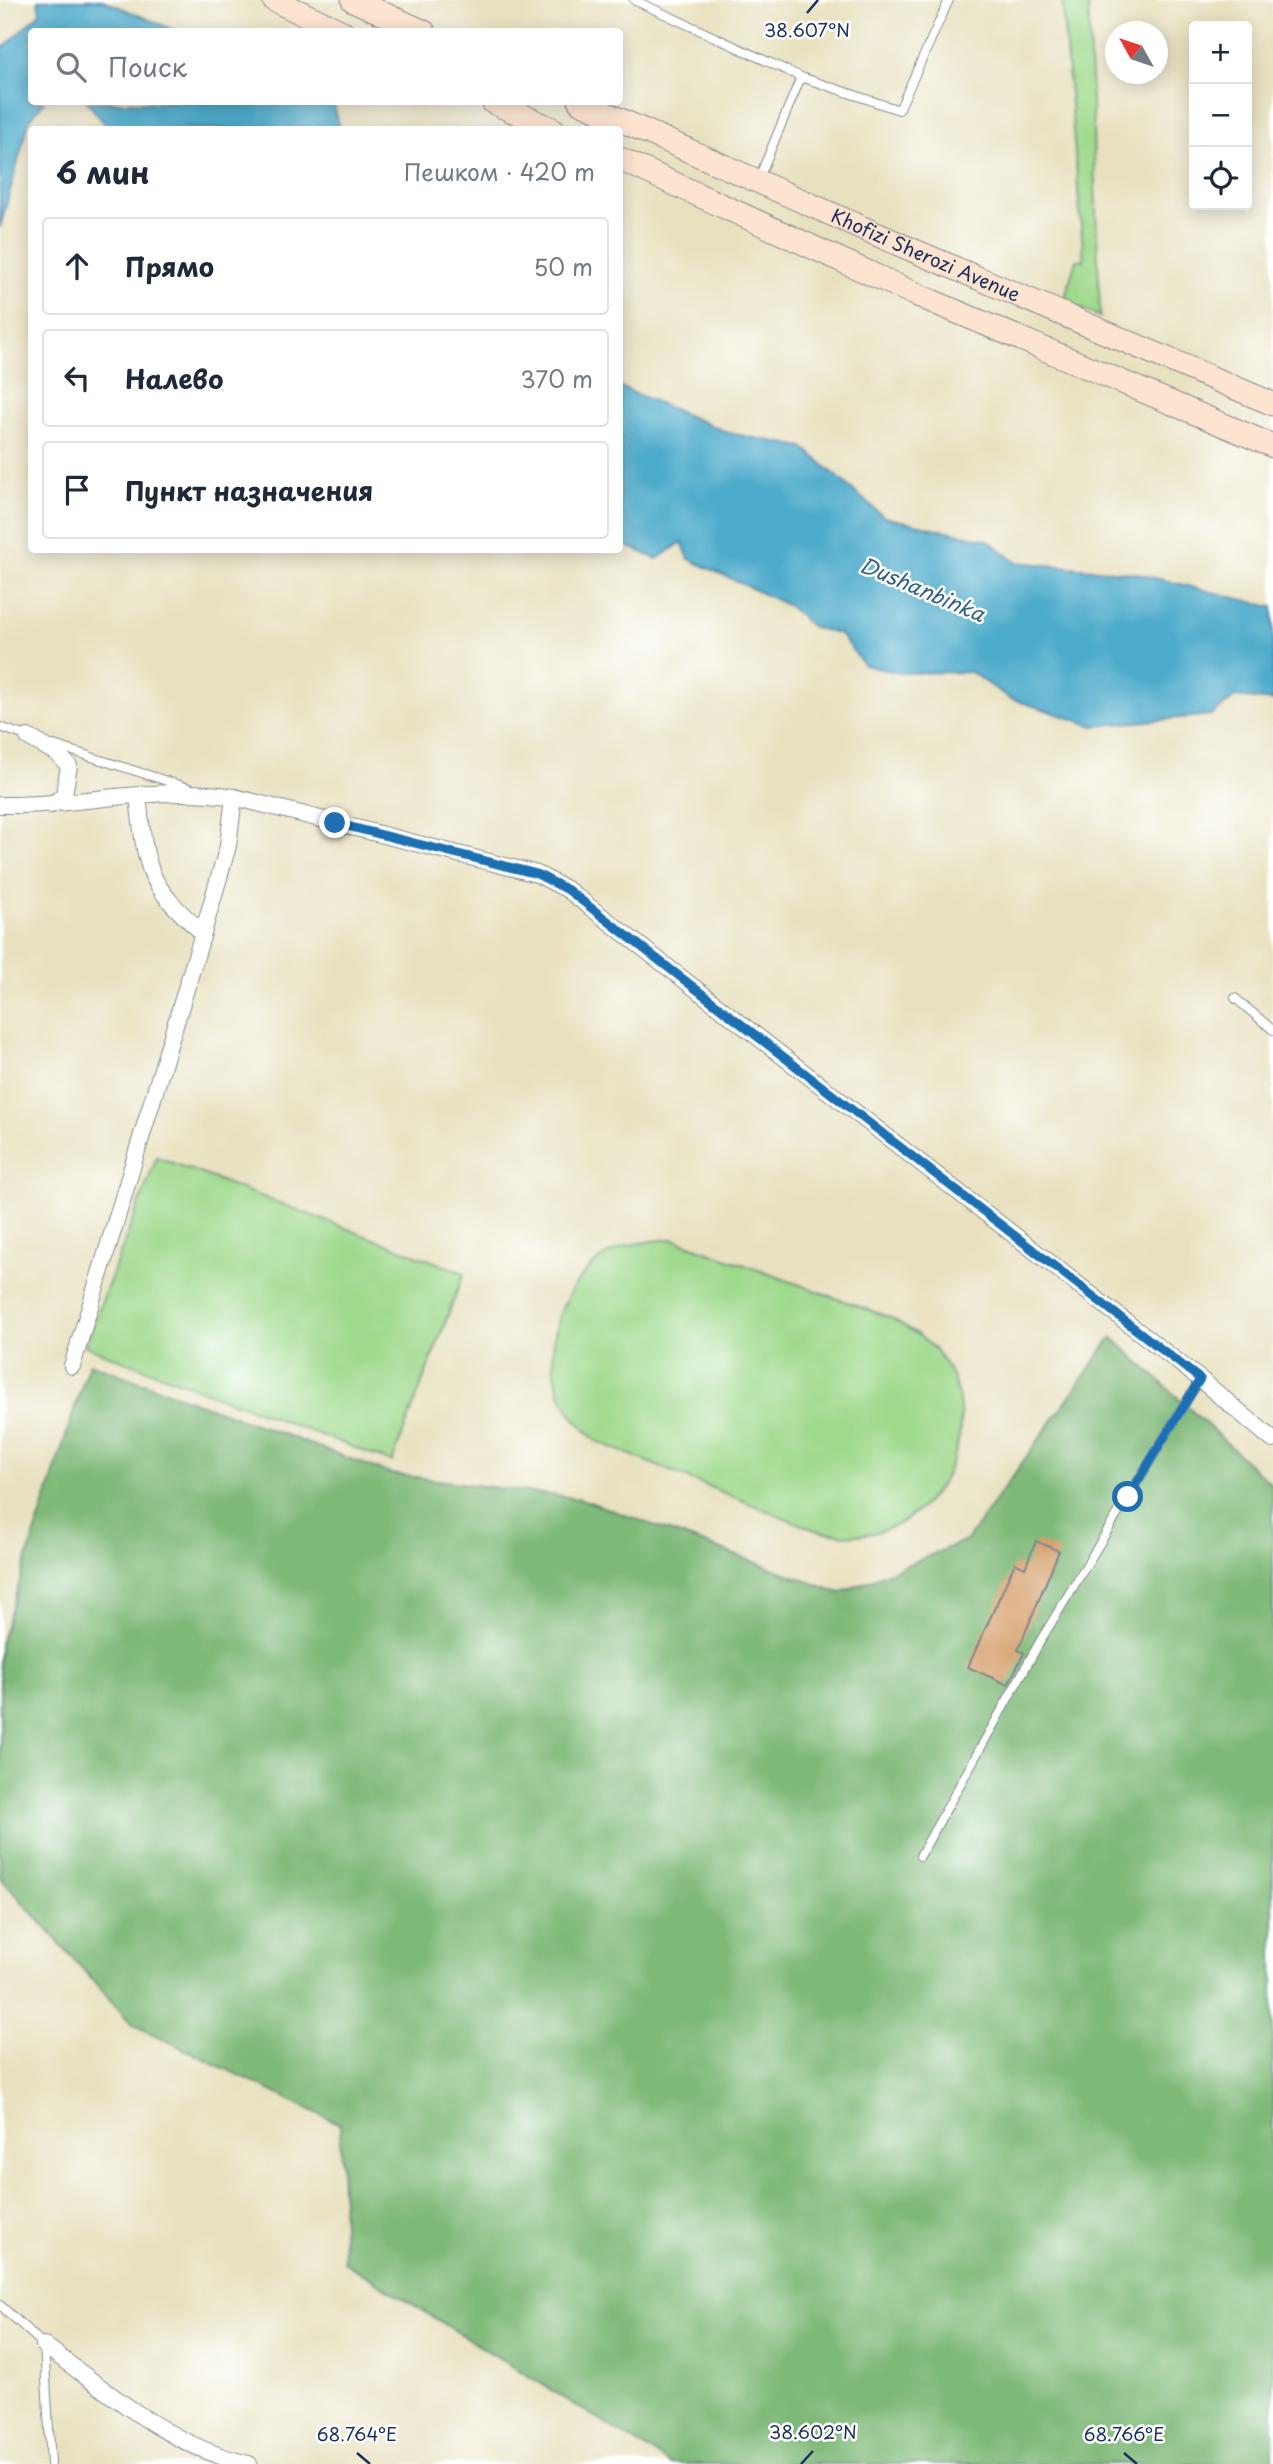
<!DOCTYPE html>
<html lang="ru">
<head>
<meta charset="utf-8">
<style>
  :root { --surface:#fff; --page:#f2f2f3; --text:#1f2937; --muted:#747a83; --line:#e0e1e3 }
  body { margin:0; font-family:"Playpen Sans",sans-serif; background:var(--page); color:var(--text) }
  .controls { position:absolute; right:21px; top:21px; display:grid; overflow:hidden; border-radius:7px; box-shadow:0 4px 18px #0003 }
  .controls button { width:63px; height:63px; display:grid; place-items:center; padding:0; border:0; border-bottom:2px solid var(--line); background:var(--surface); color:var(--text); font:35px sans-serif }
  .compass { position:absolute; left:1105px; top:21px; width:63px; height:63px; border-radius:50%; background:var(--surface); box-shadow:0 4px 18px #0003; rotate:310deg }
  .stop { position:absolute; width:21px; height:21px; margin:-16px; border:5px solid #1f6fb2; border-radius:50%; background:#fff }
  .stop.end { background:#1f6fb2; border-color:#fff; box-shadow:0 2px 7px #0008 }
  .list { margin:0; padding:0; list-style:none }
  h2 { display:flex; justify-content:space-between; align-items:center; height:91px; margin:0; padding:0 28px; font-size:30px }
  h2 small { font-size:23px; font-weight:400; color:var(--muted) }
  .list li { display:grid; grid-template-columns:46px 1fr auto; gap:21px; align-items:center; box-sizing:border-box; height:98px; margin:0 14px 14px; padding:0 14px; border:2px solid var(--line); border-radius:7px }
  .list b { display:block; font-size:26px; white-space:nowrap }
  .list em { font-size:23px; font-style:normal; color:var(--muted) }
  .icon { flex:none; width:38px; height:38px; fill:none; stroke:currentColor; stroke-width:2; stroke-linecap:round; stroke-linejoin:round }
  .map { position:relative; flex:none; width:1273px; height:2464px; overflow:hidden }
  .search { position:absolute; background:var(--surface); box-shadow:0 4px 18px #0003; left:28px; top:28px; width:595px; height:77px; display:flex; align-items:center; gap:18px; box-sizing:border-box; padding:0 24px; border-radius:7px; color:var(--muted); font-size:26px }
  .panel { position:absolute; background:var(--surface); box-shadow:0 4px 18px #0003; left:28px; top:126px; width:595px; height:427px; border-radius:7px }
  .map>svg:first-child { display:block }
</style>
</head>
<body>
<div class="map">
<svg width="1273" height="2464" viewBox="0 0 1273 2464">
  <rect width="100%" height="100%" fill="#fff"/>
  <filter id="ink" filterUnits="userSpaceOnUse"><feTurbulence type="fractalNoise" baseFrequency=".0143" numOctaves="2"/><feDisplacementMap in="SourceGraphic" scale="14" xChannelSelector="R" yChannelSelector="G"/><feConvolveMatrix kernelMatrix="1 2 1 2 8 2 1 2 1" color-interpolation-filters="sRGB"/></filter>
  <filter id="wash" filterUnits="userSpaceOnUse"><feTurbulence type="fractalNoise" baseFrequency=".00686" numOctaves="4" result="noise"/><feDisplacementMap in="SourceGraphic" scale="28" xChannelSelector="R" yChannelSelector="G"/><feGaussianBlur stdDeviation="1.57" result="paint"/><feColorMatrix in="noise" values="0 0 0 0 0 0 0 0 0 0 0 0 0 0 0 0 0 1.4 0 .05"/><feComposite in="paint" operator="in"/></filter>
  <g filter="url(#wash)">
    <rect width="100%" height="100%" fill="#e8e1bf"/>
    <!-- green -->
    <g fill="#9fd98c" stroke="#5d8475" stroke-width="2">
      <polygon points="1062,0 1088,0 1100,317 1064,301 1076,260 1084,260"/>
      <polygon points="157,1157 464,1273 392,1462 85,1346"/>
      <path d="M 673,1239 L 891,1318 C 911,1330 931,1341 944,1362 C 989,1432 936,1535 852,1535 C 840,1535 827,1532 815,1530 L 596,1441 C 588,1432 578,1424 571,1413 C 536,1364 555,1287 605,1256 C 626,1243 649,1241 673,1239 Z"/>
    </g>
    <!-- forest -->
    <polygon fill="#7fb978" stroke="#4d746b" stroke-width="2" points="1112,1337 1273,1486 1273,2464 671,2464 344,2262 340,2124 132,2024 0,1877 0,1644 89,1363 391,1474 581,1499 840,1593 967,1540"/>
    <!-- water -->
    <g fill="#4dabcb" stroke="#346d94" stroke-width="2">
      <polygon points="38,0 103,0 176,31 32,32 32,102 44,102 29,121 0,228 0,51 40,13"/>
      <polygon points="87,102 333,102 340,129 109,129"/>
      <polygon points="620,387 729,433 803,447 884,517 988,540 1016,562 1135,573 1273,607 1273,701 1235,697 1212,715 1094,726 1009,698 971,672 901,673 864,665 840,634 812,627 789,606 689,559 682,542 657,559 620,543"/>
    </g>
    <g id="blocks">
      <!-- building -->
      <polygon fill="#d59f6b" points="1036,1541 1059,1551 1018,1650 1024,1653 1008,1685 968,1667 1015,1563 1025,1568"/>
    </g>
  </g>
  <g filter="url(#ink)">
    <use href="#blocks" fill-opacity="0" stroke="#82888e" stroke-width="2"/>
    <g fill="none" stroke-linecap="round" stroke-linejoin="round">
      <defs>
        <g id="service">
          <polyline points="634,0 801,77 759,178"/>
          <polyline points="801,77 899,110 949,0"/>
          <polyline points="0,727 29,737"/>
          <polyline points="54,745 192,789"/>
          <polyline points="1235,998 1273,1030"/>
          <polyline points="920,1856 1042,1638 1200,1379"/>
          <polyline points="0,2305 44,2345 51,2464"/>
        </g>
        <g id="minor">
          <polyline points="28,737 58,754 69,766 64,795 51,805"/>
          <path d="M 0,805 C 78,807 157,784 234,797 L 537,874 L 568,890 L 1200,1379 L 1273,1440"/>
          <polyline points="203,933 228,846 234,797"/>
          <path d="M 72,1366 L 203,933 C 146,884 146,869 138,796"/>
          <path d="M 44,2345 C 106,2391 172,2448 249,2464"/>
        </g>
        <g id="secondary">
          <polyline points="274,0 342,32"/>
          <polyline points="353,0 424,32"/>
          <polyline points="493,102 554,130"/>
          <path id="s1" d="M 580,102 L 903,246 L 1273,404"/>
          <polyline points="620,159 915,294 1273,446"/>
        </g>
      </defs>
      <!-- service casing -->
      <use href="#service" stroke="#82888e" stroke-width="10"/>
      <!-- minor casing -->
      <use href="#minor" stroke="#82888e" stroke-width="18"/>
      <!-- secondary casing -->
      <use href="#secondary" stroke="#82888e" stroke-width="25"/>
      <!-- service -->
      <use href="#service" stroke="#fff" stroke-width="8"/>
      <!-- minor -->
      <use href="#minor" stroke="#fff" stroke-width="16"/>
      <!-- secondary -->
      <use href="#secondary" stroke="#fde4d1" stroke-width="23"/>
    </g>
  </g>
  <g fill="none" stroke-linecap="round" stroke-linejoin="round" filter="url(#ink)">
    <!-- route -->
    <polyline stroke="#1f6fb2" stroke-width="9" points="335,823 537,874 568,890 1200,1379 1128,1497"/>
  </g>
  <!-- ticks -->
  <path fill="none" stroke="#1b2f5e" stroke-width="2.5" d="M 807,13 L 818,0M 357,2453 L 370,2464M 1124,2453 L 1137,2464M 801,2464 L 813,2451"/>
  <g text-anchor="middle" stroke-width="5" stroke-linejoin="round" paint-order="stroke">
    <!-- street labels -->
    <g font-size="19" fill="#1b2f5e" stroke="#fff">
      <text dy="7" stroke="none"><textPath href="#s1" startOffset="378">Khofizi Sherozi Avenue</textPath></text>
    </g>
    <!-- water labels -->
    <g font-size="21" font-style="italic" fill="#2f618a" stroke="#fff">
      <text transform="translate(922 590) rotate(23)" y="7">Dushanbinka</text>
    </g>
  </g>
  <g font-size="18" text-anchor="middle" fill="#1b2f5e" stroke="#fff" stroke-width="5" stroke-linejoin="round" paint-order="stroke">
    <text x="807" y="37">38.607°N</text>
    <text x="813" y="2439">38.602°N</text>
    <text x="357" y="2441">68.764°E</text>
    <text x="1124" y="2441">68.766°E</text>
  </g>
</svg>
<div class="controls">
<button>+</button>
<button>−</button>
<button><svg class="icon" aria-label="locate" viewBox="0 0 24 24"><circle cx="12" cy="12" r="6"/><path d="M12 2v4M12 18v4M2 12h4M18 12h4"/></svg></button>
</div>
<svg class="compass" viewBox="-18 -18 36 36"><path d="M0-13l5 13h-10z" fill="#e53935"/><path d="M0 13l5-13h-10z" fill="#747a83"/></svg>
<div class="stop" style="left:1128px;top:1497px"></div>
<div class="stop end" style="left:335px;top:823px"></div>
<div class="search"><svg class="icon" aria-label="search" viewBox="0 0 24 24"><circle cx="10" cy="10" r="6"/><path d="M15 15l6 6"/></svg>Поиск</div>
<section class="panel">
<h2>6 мин<small>Пешком · 420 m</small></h2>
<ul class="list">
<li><svg class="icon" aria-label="ahead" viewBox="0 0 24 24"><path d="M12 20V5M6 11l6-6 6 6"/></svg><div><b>Прямо</b></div><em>50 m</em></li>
<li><svg class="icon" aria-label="left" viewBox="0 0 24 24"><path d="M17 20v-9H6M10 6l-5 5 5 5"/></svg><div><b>Налево</b></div><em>370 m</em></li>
<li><svg class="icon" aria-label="arrive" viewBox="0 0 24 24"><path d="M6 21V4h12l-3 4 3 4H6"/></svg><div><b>Пункт назначения</b></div></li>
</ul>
</section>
</div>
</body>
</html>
